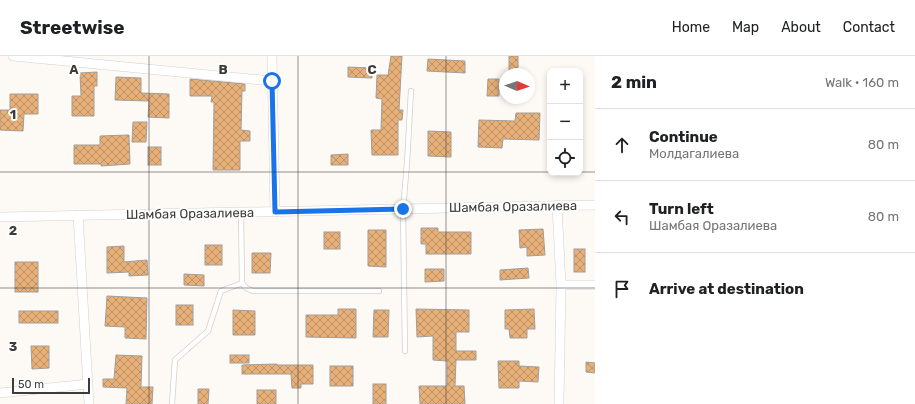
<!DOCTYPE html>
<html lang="en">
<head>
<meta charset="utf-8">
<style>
  :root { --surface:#fff; --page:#f2f2f2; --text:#202124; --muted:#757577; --line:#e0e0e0 }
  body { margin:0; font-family:Rubik,sans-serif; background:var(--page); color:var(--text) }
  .controls { position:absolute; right:12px; top:12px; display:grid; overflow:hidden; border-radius:8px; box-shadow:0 2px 6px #0003 }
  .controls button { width:36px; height:36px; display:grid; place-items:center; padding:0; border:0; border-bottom:1px solid var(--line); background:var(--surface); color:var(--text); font:20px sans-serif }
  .compass { position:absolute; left:499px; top:12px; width:36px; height:36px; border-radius:50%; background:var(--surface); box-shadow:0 2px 6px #0003; rotate:92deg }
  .scale { position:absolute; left:12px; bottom:10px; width:78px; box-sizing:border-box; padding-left:4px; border:2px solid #3d3c3a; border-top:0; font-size:11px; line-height:14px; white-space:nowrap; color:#3d3c3a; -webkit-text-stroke:3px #fff; paint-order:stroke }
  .stop { position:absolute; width:12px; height:12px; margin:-9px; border:3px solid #1a73e8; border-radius:50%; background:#fff }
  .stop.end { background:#1a73e8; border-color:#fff; box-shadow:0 1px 4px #0008 }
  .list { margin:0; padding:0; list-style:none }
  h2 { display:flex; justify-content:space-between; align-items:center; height:52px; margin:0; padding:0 16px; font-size:17px }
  h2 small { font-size:13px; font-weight:400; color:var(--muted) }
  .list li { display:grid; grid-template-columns:26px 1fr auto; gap:12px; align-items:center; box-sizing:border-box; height:72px; padding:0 16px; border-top:1px solid var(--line) }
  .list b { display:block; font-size:15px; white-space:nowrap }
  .list p { margin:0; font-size:13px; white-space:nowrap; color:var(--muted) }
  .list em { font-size:13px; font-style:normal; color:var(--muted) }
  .icon { flex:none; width:22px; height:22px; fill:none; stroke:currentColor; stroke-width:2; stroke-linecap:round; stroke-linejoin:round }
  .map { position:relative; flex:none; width:595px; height:348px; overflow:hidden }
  header { display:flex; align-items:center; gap:24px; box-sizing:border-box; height:56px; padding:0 20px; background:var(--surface); border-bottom:1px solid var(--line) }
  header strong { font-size:19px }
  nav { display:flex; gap:22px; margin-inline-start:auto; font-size:14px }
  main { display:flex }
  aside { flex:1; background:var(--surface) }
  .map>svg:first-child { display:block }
</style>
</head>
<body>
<header>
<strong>Streetwise</strong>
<nav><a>Home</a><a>Map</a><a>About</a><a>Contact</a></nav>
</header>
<main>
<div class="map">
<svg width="595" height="348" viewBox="0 0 595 348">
  <defs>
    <pattern id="building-cross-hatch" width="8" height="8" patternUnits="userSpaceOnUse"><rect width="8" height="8" fill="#e8b079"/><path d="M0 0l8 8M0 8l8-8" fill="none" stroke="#bd9064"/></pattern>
  </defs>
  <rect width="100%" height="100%" fill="#fdf9f5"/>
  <!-- building -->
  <g fill="url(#building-cross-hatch)" stroke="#a29e9b">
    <polygon points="391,0 402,0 399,54 403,54 402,64 398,64 398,99 372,99 371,74 381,74 382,43 376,42 377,19 388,19"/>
    <rect x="509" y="0" width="9" height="18"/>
    <polygon points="428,3 465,5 465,17 427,15"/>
    <polygon points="348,11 372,12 372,22 348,21"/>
    <polygon points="97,16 97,30 94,30 94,60 72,60 72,40 81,40 80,17"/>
    <polygon points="116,21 141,22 141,37 169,38 169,62 148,61 149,45 115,44"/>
    <polygon points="190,23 245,28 245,35 242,35 241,74 250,75 250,85 240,85 240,114 213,114 214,46 211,46 212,40 190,40"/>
    <polygon points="488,23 499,23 499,40 487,40"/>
    <polygon points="10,38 38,38 38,58 24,58 23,75 0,74 0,54 10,54"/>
    <polygon points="516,57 540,57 539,84 503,83 502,92 478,91 479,64 515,65"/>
    <polygon points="133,66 147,66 146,86 132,86"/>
    <polygon points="428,75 451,76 451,101 428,100"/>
    <polygon points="129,79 130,108 101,110 101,108 74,108 74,89 100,89 100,80"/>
    <rect x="148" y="91" width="13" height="18"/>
    <polygon points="348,98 348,109 331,109 331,99"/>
    <polygon points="421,172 438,172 438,176 471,176 471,198 426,198 426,188 421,188"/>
    <polygon points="543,173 545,199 527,200 527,191 520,192 519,174"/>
    <polygon points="368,174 386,174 386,211 368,210"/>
    <rect x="324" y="176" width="16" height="17"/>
    <rect x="205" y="189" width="17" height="20"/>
    <polygon points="124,190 124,206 147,204 148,219 129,220 129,216 107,217 107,191"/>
    <rect x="574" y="193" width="11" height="23"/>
    <polygon points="252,197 271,197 270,217 252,217"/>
    <rect x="15" y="206" width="23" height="30"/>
    <polygon points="528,212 529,222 500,224 500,214"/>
    <polygon points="425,213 444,213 444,225 425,226"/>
    <polygon points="184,218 204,219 204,230 184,229"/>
    <polygon points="107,240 147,242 146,283 125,282 125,271 105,270"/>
    <rect x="176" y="249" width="17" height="20"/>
    <polygon points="338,253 356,253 356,282 306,281 306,259 338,259"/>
    <polygon points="416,253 469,254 469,276 456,276 456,295 476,295 476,304 456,304 455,330 464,330 465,348 420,348 419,330 447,330 447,305 433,304 433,280 417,281"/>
    <polygon points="534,253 535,273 527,273 527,282 510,282 509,273 505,273 505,254"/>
    <polygon points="233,254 255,255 255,279 233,279"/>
    <polygon points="374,254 389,254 388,281 373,281"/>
    <rect x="19" y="255" width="39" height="12"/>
    <polygon points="31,290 49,290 49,312 32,313"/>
    <polygon points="116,299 142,300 141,331 153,331 152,348 126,348 127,332 103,331 103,323 114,323"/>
    <rect x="230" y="299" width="19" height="8"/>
    <polygon points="498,305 519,305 519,310 539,311 538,326 519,325 519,332 499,332"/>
    <polygon points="586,306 595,307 595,317 586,316"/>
    <polygon points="277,308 277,309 313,309 313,328 301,328 301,332 292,332 291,318 242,318 242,309"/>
    <rect x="330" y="310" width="23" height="20"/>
    <rect x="373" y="328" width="13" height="20"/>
    <polygon points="198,333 209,333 208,348 198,348"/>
    <rect x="257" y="334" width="19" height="14"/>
  </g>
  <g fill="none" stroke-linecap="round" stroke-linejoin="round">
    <defs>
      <g id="service">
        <polyline points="242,227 246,232 253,235 379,235"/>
        <polyline points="405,295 403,153 407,107 411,35"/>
        <polyline points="172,348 175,304 208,275 221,235 242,227 241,155"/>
      </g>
      <g id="minor">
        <polyline points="13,0 272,25"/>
        <polyline points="272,0 275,156"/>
        <polyline points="557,149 561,229 559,348"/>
        <polyline points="78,159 89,348"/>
        <polyline points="0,161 595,149"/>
        <polyline points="561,229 595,229"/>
        <polyline points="0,337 88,328"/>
      </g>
    </defs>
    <!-- service casing -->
    <use href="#service" stroke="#d4d0cd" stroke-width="6"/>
    <!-- minor casing -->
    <use href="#minor" stroke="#d4d0cd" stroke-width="10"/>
    <!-- service -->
    <use href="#service" stroke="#fff" stroke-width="4.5"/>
    <!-- minor -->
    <use href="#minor" stroke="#fff" stroke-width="9"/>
  </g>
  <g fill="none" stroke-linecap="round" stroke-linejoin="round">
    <!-- route -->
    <polyline stroke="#1a73e8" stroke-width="5" points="272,25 275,156 403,153"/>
  </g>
  <!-- grid -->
  <path fill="none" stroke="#3d3c3a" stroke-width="1" stroke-opacity="0.55" d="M 149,0 L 149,348M 298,0 L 298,348M 446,0 L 446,348M 0,116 L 550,116M 580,116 L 595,116M 0,232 L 595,232"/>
  <g text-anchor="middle" stroke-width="4" stroke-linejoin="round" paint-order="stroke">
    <!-- street labels -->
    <g font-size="13" fill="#3d3c3a" stroke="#fff">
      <text transform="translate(513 150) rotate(-1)" y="5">Шамбая Оразалиева</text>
      <text transform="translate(190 157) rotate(-1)" y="5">Шамбая Оразалиева</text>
    </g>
  </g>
  <g font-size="13" text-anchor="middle" font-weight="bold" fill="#3d3c3a" stroke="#fff" stroke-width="4" stroke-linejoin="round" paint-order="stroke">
    <text x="74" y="18">A</text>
    <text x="223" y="18">B</text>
    <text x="372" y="18">C</text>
    <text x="13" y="63">1</text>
    <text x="13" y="179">2</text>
    <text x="13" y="295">3</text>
  </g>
</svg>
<div class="controls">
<button>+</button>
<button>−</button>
<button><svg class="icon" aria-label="locate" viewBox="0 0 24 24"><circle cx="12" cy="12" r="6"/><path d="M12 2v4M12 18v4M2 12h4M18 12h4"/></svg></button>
</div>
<svg class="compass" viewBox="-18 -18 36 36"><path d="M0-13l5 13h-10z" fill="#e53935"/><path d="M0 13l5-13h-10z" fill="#757577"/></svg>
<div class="scale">50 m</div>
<div class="stop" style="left:272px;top:25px"></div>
<div class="stop end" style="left:403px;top:153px"></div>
</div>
<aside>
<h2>2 min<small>Walk · 160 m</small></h2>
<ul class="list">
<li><svg class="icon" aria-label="ahead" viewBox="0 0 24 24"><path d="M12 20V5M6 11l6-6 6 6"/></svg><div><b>Continue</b><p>Молдагалиева</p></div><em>80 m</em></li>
<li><svg class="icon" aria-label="left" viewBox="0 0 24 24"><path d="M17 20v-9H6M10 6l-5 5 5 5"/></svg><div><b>Turn left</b><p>Шамбая Оразалиева</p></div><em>80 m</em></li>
<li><svg class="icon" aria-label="arrive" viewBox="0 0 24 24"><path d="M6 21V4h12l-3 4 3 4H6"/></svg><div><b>Arrive at destination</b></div></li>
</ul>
</aside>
</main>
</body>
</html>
